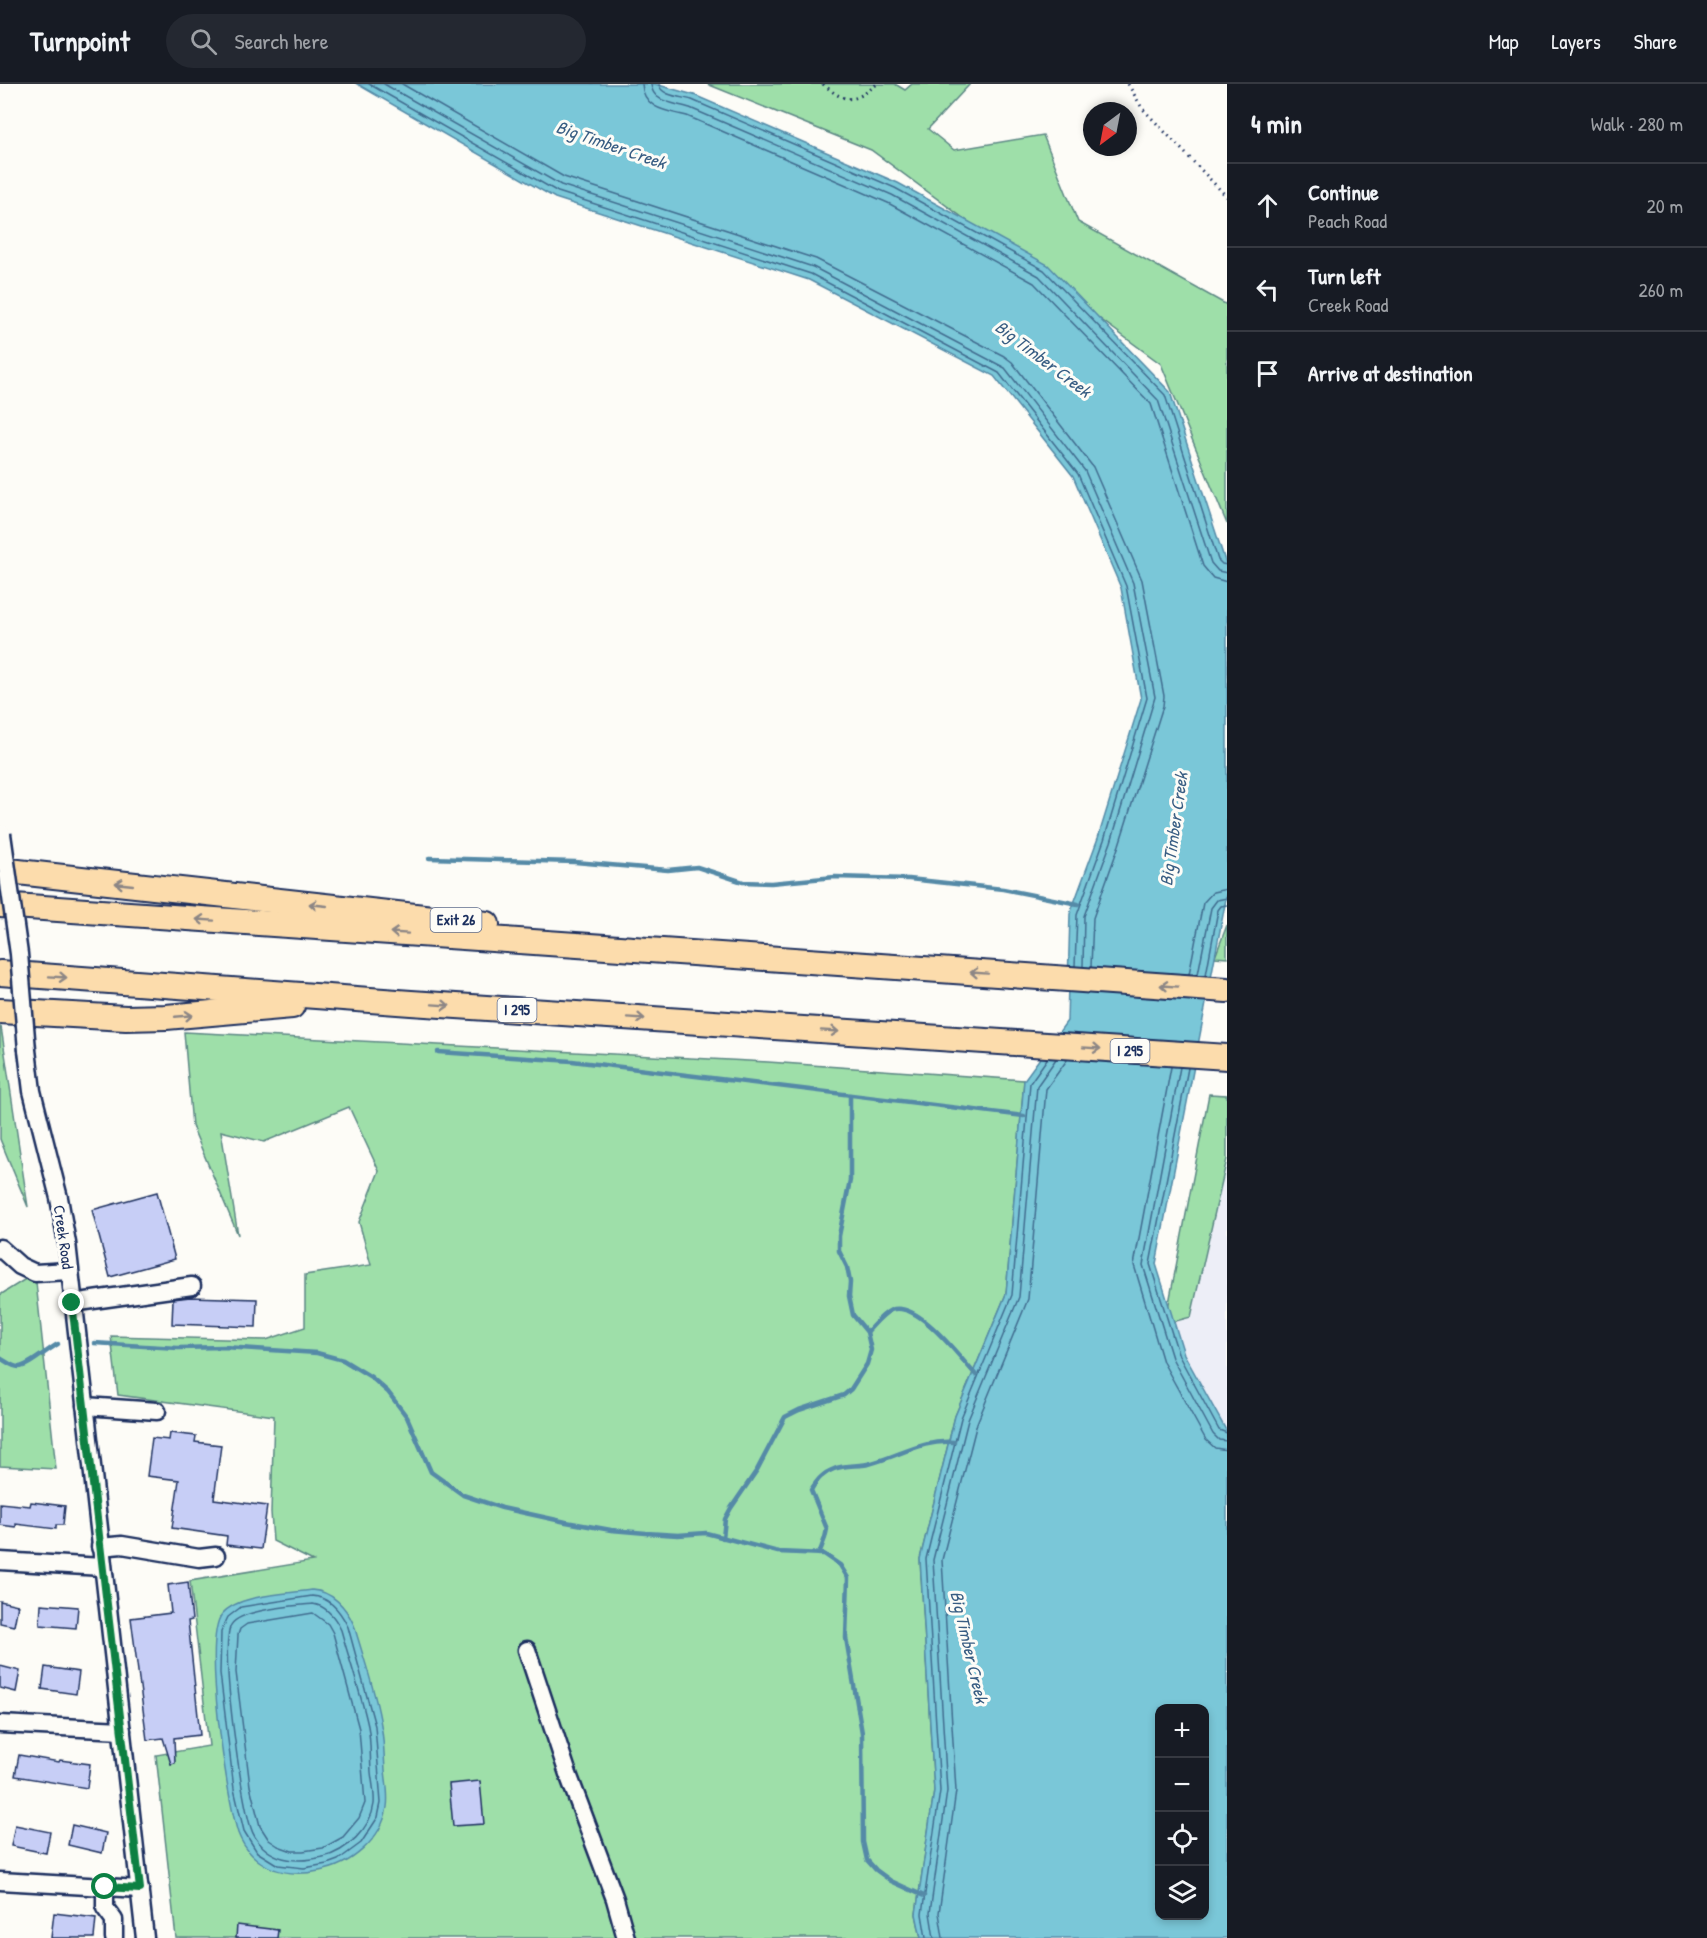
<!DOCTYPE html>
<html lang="en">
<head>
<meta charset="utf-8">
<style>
  :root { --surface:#171b24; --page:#242831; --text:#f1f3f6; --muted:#9ea1a6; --line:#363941 }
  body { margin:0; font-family:"Patrick Hand",sans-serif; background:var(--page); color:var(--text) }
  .controls { position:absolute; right:18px; bottom:18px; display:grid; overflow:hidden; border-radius:12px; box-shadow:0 3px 9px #0003 }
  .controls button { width:54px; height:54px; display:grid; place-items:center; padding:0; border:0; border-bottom:2px solid var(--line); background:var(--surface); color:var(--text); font:30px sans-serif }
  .compass { position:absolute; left:1083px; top:18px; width:54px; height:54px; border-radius:50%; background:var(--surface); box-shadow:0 3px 9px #0003; rotate:212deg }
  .stop { position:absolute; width:18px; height:18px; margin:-14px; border:4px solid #0b8043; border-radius:50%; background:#fff }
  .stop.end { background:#0b8043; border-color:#fff; box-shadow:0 2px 6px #0008 }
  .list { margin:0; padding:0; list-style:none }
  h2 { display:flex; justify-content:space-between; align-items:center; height:78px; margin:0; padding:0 24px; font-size:26px }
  h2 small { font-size:20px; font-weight:400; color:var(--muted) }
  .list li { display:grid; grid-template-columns:39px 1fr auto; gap:18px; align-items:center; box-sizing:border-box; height:84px; padding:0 24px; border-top:2px solid var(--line) }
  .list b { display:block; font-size:22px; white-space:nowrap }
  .list p { margin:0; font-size:20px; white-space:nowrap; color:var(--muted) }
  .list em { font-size:20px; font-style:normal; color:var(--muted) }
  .icon { flex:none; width:33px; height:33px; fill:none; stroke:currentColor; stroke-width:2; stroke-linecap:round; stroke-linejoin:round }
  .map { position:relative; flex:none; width:1227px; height:1854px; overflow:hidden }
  header { display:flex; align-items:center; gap:36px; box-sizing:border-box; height:84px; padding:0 30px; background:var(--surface); border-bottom:2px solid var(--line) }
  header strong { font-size:28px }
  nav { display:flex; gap:33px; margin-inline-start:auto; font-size:21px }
  .search { width:420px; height:54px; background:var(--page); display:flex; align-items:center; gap:15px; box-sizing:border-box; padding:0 21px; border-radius:33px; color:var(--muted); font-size:22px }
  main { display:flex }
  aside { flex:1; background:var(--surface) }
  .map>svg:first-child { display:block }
</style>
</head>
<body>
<header>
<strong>Turnpoint</strong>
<div class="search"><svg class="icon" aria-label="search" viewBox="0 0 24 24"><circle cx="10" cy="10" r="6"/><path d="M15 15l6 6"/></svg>Search here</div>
<nav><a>Map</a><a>Layers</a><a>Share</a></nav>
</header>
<main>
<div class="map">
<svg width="1227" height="1854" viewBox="0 0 1227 1854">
  <rect width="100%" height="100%" fill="#fdfcf7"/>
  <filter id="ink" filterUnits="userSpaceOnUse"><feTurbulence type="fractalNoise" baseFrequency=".0167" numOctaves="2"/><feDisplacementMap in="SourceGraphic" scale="12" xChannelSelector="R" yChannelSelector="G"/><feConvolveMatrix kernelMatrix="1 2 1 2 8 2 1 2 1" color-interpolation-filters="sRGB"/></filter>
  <g filter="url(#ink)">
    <!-- built -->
    <polygon fill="#edeef7" points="1227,1075 1227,1347 1166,1258 1165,1240 1191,1233"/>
    <!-- green -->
    <g fill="#9edfa9" stroke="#5c8784" stroke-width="1.5">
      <polygon points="707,0 895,0 905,6 912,0 970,0 928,45 954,66 1043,51 1078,138 1227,221 1227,440 1161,280 871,66"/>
      <polygon points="1227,841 1227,874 1215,873"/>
      <polygon points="0,943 1,943 28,1123 0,1055"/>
      <polygon points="184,948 768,978 1024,996 1006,1210 955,1332 920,1475 934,1707 916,1830 921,1854 176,1854 156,1671 209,1662 190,1497 313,1477 273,1457 271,1428 274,1332 118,1311 111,1252 266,1256 305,1243 305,1191 371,1181 359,1138 379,1087 349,1023 264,1058 221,1047 238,1151 192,1042"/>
      <polygon points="1209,1010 1227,1011 1227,1075 1191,1233 1165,1240"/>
      <polygon points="35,1189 56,1385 0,1382 0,1211"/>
    </g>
    <!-- water -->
    <g fill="#7ac7d8" stroke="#548aa7" stroke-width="1.5" fill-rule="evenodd">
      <path d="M 357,0 L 655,0 L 694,11 L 898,99 L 1048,181 L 1170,308 L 1226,480 L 1227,490 L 1227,810 L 1156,1180 L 1184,1270 L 1227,1348 L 1227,1854 L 921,1854 L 916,1830 L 934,1707 L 920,1475 L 955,1332 L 1006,1210 L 1024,996 L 1067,937 L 1070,830 L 1098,754 L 1141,615 L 1121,504 L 1073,392 L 994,292 L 809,196 L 555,114 ZM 1160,1624 L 1204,1624 L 1204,1832 L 1160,1832 Z"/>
      <path d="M 312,1506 C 332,1507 346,1523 354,1541 C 363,1573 376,1608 381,1641 C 384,1656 384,1672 385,1686 C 386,1698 389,1711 387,1723 C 382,1755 351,1782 319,1787 C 295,1792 270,1789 252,1771 C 246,1765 241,1757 238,1749 C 227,1715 202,1555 222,1530 C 239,1510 286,1510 312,1506 Z"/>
    </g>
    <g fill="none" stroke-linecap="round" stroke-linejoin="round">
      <!-- shore -->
      <g stroke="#416c8f" stroke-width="1.5">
        <polyline points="369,0 558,108 811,190 999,289 1078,390 1126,502 1147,614 1104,756 1077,831 1075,882"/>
        <polyline points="384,0 561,101 813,183 1005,284 1085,387 1133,499 1155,613 1111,758 1084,832 1083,882"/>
        <polyline points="402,0 564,93 816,175 1004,272 1012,278 1093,383 1142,496 1164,612 1163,622 1119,761 1093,834 1091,883"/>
        <path d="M 642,0 C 643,25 667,27 687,32 L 888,119 L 1034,199 L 1151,320 L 1203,482 L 1213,494 L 1227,498"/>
        <path d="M 651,0 C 652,19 675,19 690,24 L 892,111 L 1039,192 L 1158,316 L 1211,479 L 1218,487 L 1227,489"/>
        <path d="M 659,0 C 660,12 682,13 692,16 L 895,104 L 1044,186 L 1165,311 L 1218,476 L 1222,480 L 1227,481"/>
        <polyline points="1189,890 1203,819 1213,808 1227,805"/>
        <polyline points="1198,890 1211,824 1217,816 1227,814"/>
        <polyline points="1206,891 1218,826 1221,822 1227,821"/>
        <polyline points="1171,983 1134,1181 1163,1278 1206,1356 1215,1364 1227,1366"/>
        <polyline points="1180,983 1143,1181 1172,1274 1213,1350 1219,1356 1227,1357"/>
        <polyline points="1188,984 1150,1180 1179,1272 1219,1346 1227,1349"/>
        <path d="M 312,1512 C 330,1513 341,1528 348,1543 L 375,1642 L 381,1719 L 378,1733 L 361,1759 L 338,1776 L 327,1780 L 304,1784 L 278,1781 L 257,1768 L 244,1747 L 234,1705 L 220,1589 L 221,1548 L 228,1533 L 241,1523 Z"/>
        <path d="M 313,1520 C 327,1522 335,1533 341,1546 C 350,1578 361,1610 368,1642 C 371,1657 370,1673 371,1688 C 372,1698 375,1710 374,1720 C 371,1744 346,1768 323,1773 C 302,1778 279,1778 263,1763 C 258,1758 253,1751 251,1744 C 241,1714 219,1564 231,1541 C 240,1525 295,1522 313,1520 Z"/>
        <polygon points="313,1529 328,1540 333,1549 359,1645 365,1719 359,1734 343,1753 323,1764 303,1767 292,1767 278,1762 269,1756 260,1742 250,1702 236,1588 238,1551 240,1545 247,1540"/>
        <polyline points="926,1854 922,1830 940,1707 926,1475 961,1334 1012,1211 1030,999 1047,975"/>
        <polyline points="934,1854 930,1829 947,1707 933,1476 968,1336 1019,1213 1037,1002 1056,975"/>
        <polyline points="943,1854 939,1829 956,1707 942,1476 977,1339 1028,1215 1046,1005 1067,976"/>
      </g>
      <!-- stream -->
      <g stroke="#548aa7" stroke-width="4.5">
        <polyline points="429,774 575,778 668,786 697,783 743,798 771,799 835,793 909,795 1003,805 1078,820"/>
        <polyline points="438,968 572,977 1024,1032"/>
        <path d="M 867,1248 C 874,1241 882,1230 891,1226 C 918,1216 959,1273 976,1291"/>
        <polyline points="94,1259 178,1264 224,1263 317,1269 343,1276 371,1293 388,1308 407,1333 431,1388 463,1411 502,1424 566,1438 611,1446 646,1449 678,1451 706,1449 778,1468 824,1470 840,1481 848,1494 846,1554 862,1649 863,1758 867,1776 876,1786 891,1797 924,1812"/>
        <path d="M 0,1274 C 6,1277 12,1283 19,1283 C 28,1283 48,1265 58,1260"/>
        <polyline points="723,1454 725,1435 731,1424 757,1386 785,1333 799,1326 844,1311 851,1305 867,1280 871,1266 867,1248 853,1231 849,1212 850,1198 847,1183 839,1167 839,1152 850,1096 850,1011"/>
        <path d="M 819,1470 L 825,1454 L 827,1445 L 811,1406 C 817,1396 823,1389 834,1385 C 846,1380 860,1383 872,1379 C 899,1372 924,1355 954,1358"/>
      </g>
    </g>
    <!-- building -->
    <g fill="#c7cef6" stroke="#1b2f5e" stroke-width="1.5">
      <polygon points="157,1108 175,1175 110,1193 92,1126"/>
      <polygon points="190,1213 257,1215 256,1243 172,1240 173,1215"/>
      <polygon points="170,1349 196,1352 195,1358 221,1361 214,1415 267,1422 261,1465 226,1461 227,1452 172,1444 179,1396 147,1392 152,1354 169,1356"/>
      <polygon points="31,1418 65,1422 63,1441 56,1441 56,1445 16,1440 16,1443 0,1441 0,1419 30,1422"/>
      <polygon points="188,1498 192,1536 188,1537 200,1651 174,1654 175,1679 171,1680 163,1654 147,1656 131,1534 171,1529 168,1501"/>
      <polygon points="0,1517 18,1521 14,1542 0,1539"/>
      <polygon points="41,1520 78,1523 76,1544 40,1541"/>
      <polygon points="0,1582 20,1587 16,1608 0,1604"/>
      <polygon points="45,1583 79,1588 76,1610 42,1605"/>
      <polygon points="19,1671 59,1678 60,1676 90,1680 87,1704 15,1692"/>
      <polygon points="480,1697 484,1740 453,1742 449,1700"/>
      <polygon points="15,1741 50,1748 46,1769 11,1762"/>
      <polygon points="72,1741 106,1749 102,1769 68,1761"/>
      <polygon points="54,1829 96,1834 94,1854 51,1854"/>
      <polygon points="237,1841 278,1846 277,1854 236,1854"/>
    </g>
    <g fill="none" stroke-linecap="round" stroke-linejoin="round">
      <defs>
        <g id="minor">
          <polyline points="27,966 32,1007 59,1114 67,1159 145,1854"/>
          <polyline points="0,1164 20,1182 35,1189 69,1187"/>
          <polyline points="72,1219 192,1202"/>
          <polyline points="85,1322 157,1327"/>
          <polyline points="100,1463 122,1461 199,1474 216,1472"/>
          <polyline points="0,1477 102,1483"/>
          <polyline points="527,1566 568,1690 615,1815 626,1854"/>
          <polyline points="0,1640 122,1646"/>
          <polyline points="0,1797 140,1805"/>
          <polyline points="105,1803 105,1824 114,1836 114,1854"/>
        </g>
        <g id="highway">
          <polyline points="0,786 487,840"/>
          <polyline points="0,821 1227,906"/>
          <polyline points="0,889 411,919 1227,973"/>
          <polyline points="0,927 126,934 166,933 292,922"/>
        </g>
      </defs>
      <!-- minor casing -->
      <use href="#minor" stroke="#1b2f5e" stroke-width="21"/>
      <!-- highway casing -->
      <use href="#highway" stroke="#1b2f5e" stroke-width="28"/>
      <!-- path -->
      <g stroke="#1b2f5e" stroke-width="3" stroke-dasharray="1.5 4.5" stroke-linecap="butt">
        <path d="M 823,0 C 846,20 854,19 877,0"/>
        <polyline points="1128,0 1142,24 1227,113"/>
      </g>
      <!-- minor -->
      <use href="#minor" stroke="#fdfcf7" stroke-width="16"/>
      <!-- highway -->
      <use href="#highway" stroke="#fcdcac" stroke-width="24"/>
      <defs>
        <polyline id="minor-bridge" points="2,750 19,870 27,966"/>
      </defs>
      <!-- minor-bridge casing -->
      <use href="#minor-bridge" stroke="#1b2f5e" stroke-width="21" stroke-linecap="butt"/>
      <!-- minor-bridge -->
      <use href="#minor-bridge" stroke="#fdfcf7" stroke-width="16"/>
    </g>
    <!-- one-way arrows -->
    <defs><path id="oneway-shaft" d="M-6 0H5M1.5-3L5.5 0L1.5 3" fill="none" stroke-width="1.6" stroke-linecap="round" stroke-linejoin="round" transform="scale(1.5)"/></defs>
    <g stroke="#8c8685">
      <use href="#oneway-shaft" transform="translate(124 800) rotate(-174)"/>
      <use href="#oneway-shaft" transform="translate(318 821) rotate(-174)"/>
      <use href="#oneway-shaft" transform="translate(205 836) rotate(-176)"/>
      <use href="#oneway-shaft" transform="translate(399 849) rotate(-176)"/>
      <use href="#oneway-shaft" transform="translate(979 889) rotate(-176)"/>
      <use href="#oneway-shaft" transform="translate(58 893) rotate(4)"/>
      <use href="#oneway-shaft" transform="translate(1169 902) rotate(-176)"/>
      <use href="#oneway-shaft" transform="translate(441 921) rotate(4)"/>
      <use href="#oneway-shaft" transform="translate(184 932) rotate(-5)"/>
      <use href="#oneway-shaft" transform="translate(636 934) rotate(4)"/>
      <use href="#oneway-shaft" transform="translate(830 947) rotate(4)"/>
      <use href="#oneway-shaft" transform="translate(1092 964) rotate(4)"/>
    </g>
  </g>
  <g fill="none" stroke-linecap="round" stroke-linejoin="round" filter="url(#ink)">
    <!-- route -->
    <polyline stroke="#0b8043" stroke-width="8" points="72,1219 140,1805 105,1803"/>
  </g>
  <g text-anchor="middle" stroke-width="6" stroke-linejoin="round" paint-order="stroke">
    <!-- shield labels -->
    <g fill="#fdfcf7" stroke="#5f6c8c" stroke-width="1.5">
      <rect x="430.5" y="824" width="51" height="24" rx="4.5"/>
      <rect x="497.5" y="914" width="39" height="24" rx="4.5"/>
      <rect x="1110.5" y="955" width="39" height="24" rx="4.5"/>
    </g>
    <g font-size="15" font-weight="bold" fill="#1b2f5e">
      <text x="456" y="841">Exit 26</text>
      <text x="517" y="931">I 295</text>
      <text x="1130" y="972">I 295</text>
    </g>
    <!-- street labels -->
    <g font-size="16" fill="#1b2f5e" stroke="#fdfcf7">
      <text transform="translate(64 1153) rotate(82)" y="6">Creek Road</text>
    </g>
    <!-- water labels -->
    <g font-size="18" font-style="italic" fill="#385d83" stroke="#fdfcf7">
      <text transform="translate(611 61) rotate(19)" y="6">Big Timber Creek</text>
      <text transform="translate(1043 275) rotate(37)" y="6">Big Timber Creek</text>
      <text transform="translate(1174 745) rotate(-82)" y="6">Big Timber Creek</text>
      <text transform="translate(969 1563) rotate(77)" y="6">Big Timber Creek</text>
    </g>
  </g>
</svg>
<div class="controls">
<button>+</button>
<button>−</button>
<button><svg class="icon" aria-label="locate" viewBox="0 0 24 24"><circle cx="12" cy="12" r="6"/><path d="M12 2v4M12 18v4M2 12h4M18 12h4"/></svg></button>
<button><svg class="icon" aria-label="layers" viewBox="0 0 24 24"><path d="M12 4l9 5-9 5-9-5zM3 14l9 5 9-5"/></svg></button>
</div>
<svg class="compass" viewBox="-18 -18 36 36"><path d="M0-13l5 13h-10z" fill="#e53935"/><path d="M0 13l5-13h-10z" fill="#9ea1a6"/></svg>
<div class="stop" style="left:105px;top:1803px"></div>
<div class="stop end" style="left:72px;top:1219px"></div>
</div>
<aside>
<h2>4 min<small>Walk · 280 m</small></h2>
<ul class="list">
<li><svg class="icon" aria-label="ahead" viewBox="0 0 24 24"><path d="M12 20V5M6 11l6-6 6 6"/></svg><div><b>Continue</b><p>Peach Road</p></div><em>20 m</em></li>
<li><svg class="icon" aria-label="left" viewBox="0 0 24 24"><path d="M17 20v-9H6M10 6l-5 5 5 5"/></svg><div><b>Turn left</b><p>Creek Road</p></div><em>260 m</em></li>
<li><svg class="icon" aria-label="arrive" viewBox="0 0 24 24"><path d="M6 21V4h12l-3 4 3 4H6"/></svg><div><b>Arrive at destination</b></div></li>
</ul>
</aside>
</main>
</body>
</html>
